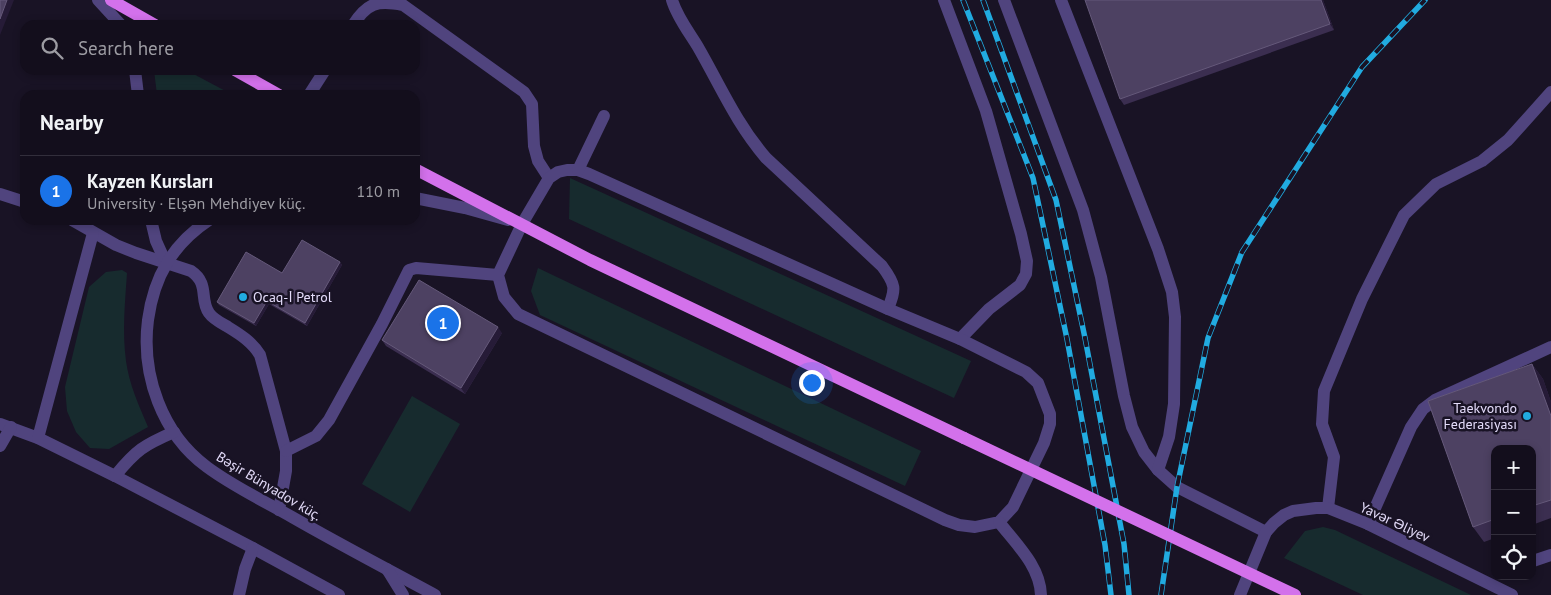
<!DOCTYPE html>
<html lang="en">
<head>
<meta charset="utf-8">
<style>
  :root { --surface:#130e1c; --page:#201c29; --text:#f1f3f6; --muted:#9d9ca3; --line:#322e3b; --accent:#1a73e8 }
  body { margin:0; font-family:"PT Sans",sans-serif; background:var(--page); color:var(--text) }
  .controls { position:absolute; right:15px; bottom:15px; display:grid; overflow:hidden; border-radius:10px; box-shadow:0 2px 8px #0003 }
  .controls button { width:45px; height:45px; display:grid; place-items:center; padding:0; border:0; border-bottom:1px solid var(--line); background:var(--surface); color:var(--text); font:25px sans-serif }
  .you { position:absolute; left:811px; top:382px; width:18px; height:18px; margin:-12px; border:4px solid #fff; border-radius:50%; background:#1a73e8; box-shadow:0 0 0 8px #1a73e833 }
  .badge { display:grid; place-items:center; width:32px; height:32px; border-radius:50%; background:var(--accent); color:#fff; font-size:16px; font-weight:700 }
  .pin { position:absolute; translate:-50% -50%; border:2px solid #fff; box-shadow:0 1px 5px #0006 }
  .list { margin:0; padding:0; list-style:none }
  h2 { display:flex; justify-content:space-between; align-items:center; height:65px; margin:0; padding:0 20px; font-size:21px }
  h2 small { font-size:16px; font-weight:400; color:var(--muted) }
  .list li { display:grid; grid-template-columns:32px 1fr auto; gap:15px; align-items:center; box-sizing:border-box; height:70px; padding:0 20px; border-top:1px solid var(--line) }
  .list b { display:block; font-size:19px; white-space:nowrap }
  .list p { margin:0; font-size:16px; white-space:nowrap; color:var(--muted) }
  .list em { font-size:16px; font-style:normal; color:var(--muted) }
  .icon { flex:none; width:28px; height:28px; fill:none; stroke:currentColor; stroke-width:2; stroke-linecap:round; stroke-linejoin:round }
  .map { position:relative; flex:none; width:1551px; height:595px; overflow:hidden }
  .search { position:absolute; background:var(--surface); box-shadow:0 2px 8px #0003; left:20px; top:20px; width:400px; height:55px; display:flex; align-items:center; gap:12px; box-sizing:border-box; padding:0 18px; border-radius:15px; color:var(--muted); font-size:19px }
  .panel { position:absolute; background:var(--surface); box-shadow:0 2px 8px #0003; left:20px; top:90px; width:400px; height:135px; border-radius:15px }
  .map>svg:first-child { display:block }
</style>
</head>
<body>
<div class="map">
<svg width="1551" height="595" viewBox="0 0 1551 595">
  <rect width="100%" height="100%" fill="#191325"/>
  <!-- green -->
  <g fill="#172b2e">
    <polygon points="154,70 186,70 233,95 157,95"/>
    <polygon points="570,178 971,361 954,398 569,219"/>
    <polygon points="538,268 921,451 905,486 540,315 531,291"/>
    <path d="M 122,270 L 127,273 C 125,302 122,332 126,361 C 129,384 139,406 148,427 L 109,449 L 90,448 L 76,432 L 67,411 L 65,387 L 89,287 L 106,272 Z"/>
    <polygon points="412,396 460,424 410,512 362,484"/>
    <polygon points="1323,527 1335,530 1471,595 1363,595 1284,558 1305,531"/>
  </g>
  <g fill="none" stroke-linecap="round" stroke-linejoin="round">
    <!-- minor -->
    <g stroke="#50447e" stroke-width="12">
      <polyline points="98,0 121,25"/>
      <path d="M 672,0 C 677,17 689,32 698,47 C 721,87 736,123 766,158 L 882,266 C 896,285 896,288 888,309"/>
      <polyline points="944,0 986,111 1021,234 1027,261 1026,274 1020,285 989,309 960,339"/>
      <polyline points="1004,0 1083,210 1101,277 1124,396 1132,427 1144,452 1158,470 1177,487 1266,532"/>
      <polyline points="1061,0 1158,249 1172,292 1175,317 1174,404 1169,437 1158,470"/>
      <path d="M 353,25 C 367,3 377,0 403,5 L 524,92 L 532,104 L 534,146 L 538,161 L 549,178"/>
      <polyline points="135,70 138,95"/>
      <polyline points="309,95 325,70"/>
      <polygon points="567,170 578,170 589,174 888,309 960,339 1026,372 1038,383 1050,414 1050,424 1044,443 1013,507 999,522 975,527 959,525 945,520 518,314 504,297 498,275 522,224 549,178 558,172"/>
      <polyline points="578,170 604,116"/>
      <polyline points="0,194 25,202"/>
      <polyline points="415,198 465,208 508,220"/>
      <path d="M 72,220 L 116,245 L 136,253 L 191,271 C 210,284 199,299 209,313 C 213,319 221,323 228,327 C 241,335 252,342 260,355 L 286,451 L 286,471 L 279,510"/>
      <polyline points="151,220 156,241 166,263"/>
      <path d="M 209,220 C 173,244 154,276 148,320 C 141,375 162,434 207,467 C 234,487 264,501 292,517 C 339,544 387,569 435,595"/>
      <polyline points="0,424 38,438 115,476 253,548 339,595"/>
      <polyline points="38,438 93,233"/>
      <polyline points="0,446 11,427"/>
      <polyline points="286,451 316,436 329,420 382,324 409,270 416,268 498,275"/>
      <path d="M 115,476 C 136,450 144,445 174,432"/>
      <polyline points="1328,508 1334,457 1322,424 1324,391 1362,299 1404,215 1436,184 1482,161 1508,140 1551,92"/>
      <path d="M 999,522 C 1016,544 1040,566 1041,595"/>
      <polyline points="1368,524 1411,427 1423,409 1435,400 1551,347"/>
      <polyline points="1533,561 1551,555"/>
      <polyline points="387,569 403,595"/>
      <polyline points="239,595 245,569 253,548"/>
      <polyline points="1240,595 1266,532 1274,523 1284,515 1293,511 1316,508 1328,508 1368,524 1512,595"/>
    </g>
    <!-- major -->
    <g stroke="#d371eb" stroke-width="12">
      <polyline points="111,0 155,25"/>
      <polyline points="235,70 279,95"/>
      <polyline points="415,169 590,260 964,438"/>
    </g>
    <defs>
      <g id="rail">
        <polyline points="963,0 1033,178 1067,339 1105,545 1111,595"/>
        <polyline points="983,0 1056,200 1085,338 1124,544 1129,595"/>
        <polyline points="1161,595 1177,487 1208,338 1242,252 1362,67 1425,0"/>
      </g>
    </defs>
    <!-- rail casing -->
    <use href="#rail" stroke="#21abe0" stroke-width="5.5"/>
    <!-- rail -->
    <use href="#rail" stroke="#191325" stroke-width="4" stroke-dasharray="11" stroke-linecap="butt"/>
    <!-- major-bridge -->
    <polyline stroke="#d371eb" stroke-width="12" points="964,438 1295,595"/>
  </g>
  <!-- wall -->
  <g fill="#3b2e50">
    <polygon points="1323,0 1334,30 1124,105 1120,99"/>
    <polygon points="340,262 342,265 307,326 269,304 256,326 219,305 217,302 282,273"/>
    <polygon points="502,333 465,394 386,346 382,340"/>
    <polygon points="1532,364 1543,379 1551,402 1551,518 1532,525 1532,449 1495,449 1495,538 1484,542 1473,527 1428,401"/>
  </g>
  <!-- shaded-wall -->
  <g fill="#261b37">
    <polygon points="7,0 14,0 0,35 0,19"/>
    <polygon points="1321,0 1323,0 1334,30 1330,24"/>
    <polygon points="340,262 342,265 307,326 305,323"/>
    <polygon points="267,301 269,304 256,326 254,323"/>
    <polygon points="498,327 502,333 465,394 461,388"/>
    <polygon points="1532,364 1543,379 1551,402 1551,416"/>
  </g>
  <!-- building -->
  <g fill="#4d4162" stroke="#65597a">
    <polygon points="0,0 7,0 0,19"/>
    <polygon points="1085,0 1321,0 1330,24 1120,99"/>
    <polygon points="302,240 340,262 305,323 267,301 254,323 217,302 246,252 282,273"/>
    <polygon points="419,280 498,327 461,388 382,340"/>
    <polygon points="1532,364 1551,416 1551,500 1532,506 1532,449 1495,449 1495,519 1473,527 1428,401"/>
  </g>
  <!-- markers -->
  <g fill="#21abe0" stroke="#191325" stroke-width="2">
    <circle cx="243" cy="297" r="5"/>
    <circle cx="1527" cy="416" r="5"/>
  </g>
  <g text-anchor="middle" stroke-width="5" stroke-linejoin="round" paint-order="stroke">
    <!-- poi labels -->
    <g font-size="14" fill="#e4dcfa" stroke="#191325" text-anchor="start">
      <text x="253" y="302">Ocaq-İ Petrol</text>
      <text x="1517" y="413" text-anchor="end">Taekvondo<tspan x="1517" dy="16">Federasiyası</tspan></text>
    </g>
    <!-- street labels -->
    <g font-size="14" fill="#e4dcfa" stroke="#191325">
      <text transform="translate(269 486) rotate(31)" y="5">Bəşir Bünyadov küç.</text>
      <text transform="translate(1395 522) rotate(25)" y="5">Yavər Əliyev</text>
    </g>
  </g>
</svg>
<div class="controls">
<button>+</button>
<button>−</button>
<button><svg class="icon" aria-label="locate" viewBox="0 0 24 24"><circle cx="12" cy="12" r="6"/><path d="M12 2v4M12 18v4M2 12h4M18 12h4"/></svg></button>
</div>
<div class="you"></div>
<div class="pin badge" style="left:443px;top:323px">1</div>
<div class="search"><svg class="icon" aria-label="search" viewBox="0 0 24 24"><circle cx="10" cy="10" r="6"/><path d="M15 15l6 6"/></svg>Search here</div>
<section class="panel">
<h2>Nearby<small></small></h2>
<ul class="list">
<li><span class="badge">1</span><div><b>Kayzen Kursları</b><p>University · Elşən Mehdiyev küç.</p></div><em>110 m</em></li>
</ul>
</section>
</div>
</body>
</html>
